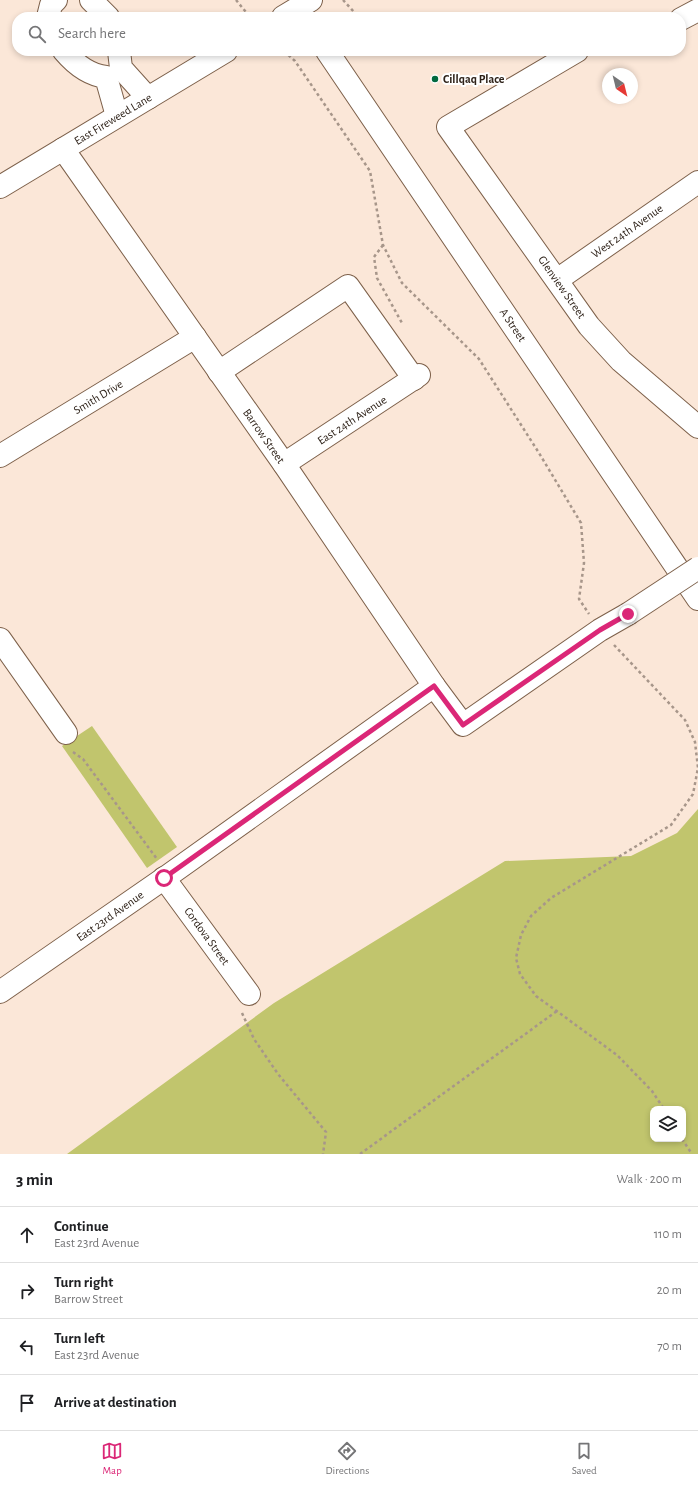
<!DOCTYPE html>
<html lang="en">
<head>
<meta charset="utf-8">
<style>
  :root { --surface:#fff; --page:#f6f6f6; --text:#202124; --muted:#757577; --line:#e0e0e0; --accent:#db2777 }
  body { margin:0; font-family:"Alegreya Sans",sans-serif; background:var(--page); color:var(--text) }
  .controls { position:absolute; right:12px; bottom:12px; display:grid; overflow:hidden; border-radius:8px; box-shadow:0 2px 6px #0003 }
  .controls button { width:36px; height:36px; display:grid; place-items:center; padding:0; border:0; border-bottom:1px solid var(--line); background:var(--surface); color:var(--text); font:20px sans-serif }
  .compass { position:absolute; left:602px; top:68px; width:36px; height:36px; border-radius:50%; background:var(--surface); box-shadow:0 2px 6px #0003; rotate:145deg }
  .stop { position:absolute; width:12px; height:12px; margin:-9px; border:3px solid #db2777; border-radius:50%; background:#fff }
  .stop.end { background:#db2777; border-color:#fff; box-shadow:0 1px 4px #0008 }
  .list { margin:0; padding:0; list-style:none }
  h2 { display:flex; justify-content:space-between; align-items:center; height:52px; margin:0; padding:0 16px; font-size:17px }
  h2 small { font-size:13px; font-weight:400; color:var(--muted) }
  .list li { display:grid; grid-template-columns:26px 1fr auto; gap:12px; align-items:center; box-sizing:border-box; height:56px; padding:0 16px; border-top:1px solid var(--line) }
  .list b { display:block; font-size:15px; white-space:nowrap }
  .list p { margin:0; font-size:13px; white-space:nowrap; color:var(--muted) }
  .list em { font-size:13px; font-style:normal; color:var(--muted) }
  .icon { flex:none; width:22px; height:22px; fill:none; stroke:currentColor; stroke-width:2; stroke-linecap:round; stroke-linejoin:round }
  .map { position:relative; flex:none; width:698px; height:1154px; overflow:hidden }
  .search { position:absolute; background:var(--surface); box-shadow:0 2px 6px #0003; left:12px; right:12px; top:12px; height:44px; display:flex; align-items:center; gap:10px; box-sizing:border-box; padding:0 14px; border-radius:16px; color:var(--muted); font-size:15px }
  .sheet { height:276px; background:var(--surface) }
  nav { display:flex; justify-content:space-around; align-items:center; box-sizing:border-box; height:56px; border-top:1px solid var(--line); background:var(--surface); font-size:11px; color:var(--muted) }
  nav a { display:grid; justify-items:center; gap:2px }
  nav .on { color:var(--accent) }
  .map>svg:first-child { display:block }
</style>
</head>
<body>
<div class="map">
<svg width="698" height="1154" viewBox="0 0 698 1154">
  <rect width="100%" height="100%" fill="#fbe7d8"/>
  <!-- green -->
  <g fill="#c1c56d" fill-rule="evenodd">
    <polygon points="92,726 177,847 147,868 62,746"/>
    <path d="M 698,809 L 698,1154 L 67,1154 L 274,1003 L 505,861 L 631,856 L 677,833 ZM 653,1109 L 683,1109 L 683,1139 L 653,1139 Z"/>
  </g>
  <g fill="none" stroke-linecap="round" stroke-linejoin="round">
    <defs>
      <g id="minor">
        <polyline points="91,0 108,17"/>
        <polyline points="48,17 51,5 56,0"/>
        <polyline points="681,19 698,10"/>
        <path d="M 64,51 C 75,64 89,75 106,77 L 117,116"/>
        <polyline points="119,51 121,68 148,98"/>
        <polyline points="577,51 448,127 589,326 621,361 698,427"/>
        <polyline points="63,149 284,464 434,686 463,725 600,630 628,614"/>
        <polyline points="557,280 698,182"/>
        <polyline points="219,372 348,286 414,379"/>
        <polyline points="0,456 195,337"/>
        <polyline points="284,464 419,375"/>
        <polyline points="0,639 66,733"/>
        <polyline points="164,878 249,994"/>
        <polyline points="0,992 169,875 434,686"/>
      </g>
      <g id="major">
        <polyline points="283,17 311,0"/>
        <polyline points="327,51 698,599"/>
        <polyline points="0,187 226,51"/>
      </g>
    </defs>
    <!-- minor casing -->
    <use href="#minor" stroke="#7d604a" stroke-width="24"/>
    <!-- major casing -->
    <use href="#major" stroke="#7d604a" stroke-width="24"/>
    <!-- path -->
    <g stroke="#a7968a" stroke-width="2.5" stroke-dasharray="3 3" stroke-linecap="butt">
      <polyline points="236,0 250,17"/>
      <polyline points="343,0 355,13"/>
      <polyline points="284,51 295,61 370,171 383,245 402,283 479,359 539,453 581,523 584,563 579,599 589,614"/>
      <polyline points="383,245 374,257 377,278 402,323"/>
      <polyline points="614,645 685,720 695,742 698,768 693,794 671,825 551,898 531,916 521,935 516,958 520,974 536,996 617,1055 652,1091 664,1109"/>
      <polyline points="73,752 83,759 157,859"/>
      <polyline points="242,1013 254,1039 278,1074 326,1132 323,1154"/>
      <polyline points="682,1139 692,1154"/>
      <polyline points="360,1154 557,1011"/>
    </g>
    <!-- minor -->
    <use href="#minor" stroke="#fff" stroke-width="22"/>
    <!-- major -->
    <use href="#major" stroke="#fff" stroke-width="22"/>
    <defs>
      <polyline id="minor-bridge" points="628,614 698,568"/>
    </defs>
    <!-- minor-bridge casing -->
    <use href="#minor-bridge" stroke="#7d604a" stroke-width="24" stroke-linecap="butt"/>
    <!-- minor-bridge -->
    <use href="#minor-bridge" stroke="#fff" stroke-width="22"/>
  </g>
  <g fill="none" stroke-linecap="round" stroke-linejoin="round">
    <!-- route -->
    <polyline stroke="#db2777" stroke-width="5" points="164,878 434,686 463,725 600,630 628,614"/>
  </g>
  <!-- markers -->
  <circle fill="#01693f" stroke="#fff" stroke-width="1.5" cx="435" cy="79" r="4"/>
  <g text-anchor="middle" stroke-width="4" stroke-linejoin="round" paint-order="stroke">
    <!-- poi labels -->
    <g font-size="12" font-weight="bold" fill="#2e2219" stroke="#fff" text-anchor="start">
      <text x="443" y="83">Cillqaq Place</text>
    </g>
    <!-- street labels -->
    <g font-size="12" fill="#2e2219" stroke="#fff">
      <text transform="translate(113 119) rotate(-31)" y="4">East Fireweed Lane</text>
      <text transform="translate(627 231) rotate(-35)" y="4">West 24th Avenue</text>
      <text transform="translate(562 287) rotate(55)" y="4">Glenview Street</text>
      <text transform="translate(513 325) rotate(56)" y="4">A Street</text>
      <text transform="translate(98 397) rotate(-31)" y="4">Smith Drive</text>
      <text transform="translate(352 420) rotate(-33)" y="4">East 24th Avenue</text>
      <text transform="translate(264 436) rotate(55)" y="4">Barrow Street</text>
      <text transform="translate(110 916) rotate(-35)" y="4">East 23rd Avenue</text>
      <text transform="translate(207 936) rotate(54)" y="4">Cordova Street</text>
    </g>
  </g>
</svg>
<div class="controls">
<button><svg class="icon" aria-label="layers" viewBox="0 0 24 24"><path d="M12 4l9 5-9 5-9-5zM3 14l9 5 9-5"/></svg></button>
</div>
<svg class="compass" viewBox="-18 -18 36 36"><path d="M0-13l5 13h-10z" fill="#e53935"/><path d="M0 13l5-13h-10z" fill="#757577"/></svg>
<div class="stop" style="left:164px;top:878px"></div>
<div class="stop end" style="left:628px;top:614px"></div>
<div class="search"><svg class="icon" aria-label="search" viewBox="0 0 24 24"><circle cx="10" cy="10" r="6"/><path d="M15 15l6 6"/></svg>Search here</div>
</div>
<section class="sheet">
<h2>3 min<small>Walk · 200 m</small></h2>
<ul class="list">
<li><svg class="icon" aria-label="ahead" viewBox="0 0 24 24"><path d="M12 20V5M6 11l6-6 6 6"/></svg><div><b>Continue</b><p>East 23rd Avenue</p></div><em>110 m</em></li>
<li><svg class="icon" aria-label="right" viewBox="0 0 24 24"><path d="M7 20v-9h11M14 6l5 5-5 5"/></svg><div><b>Turn right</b><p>Barrow Street</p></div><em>20 m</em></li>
<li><svg class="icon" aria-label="left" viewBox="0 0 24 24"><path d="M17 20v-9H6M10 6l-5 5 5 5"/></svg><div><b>Turn left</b><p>East 23rd Avenue</p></div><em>70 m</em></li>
<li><svg class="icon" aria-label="arrive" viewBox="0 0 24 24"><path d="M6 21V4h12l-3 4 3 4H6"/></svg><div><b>Arrive at destination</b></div></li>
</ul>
</section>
<nav>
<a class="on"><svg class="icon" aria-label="map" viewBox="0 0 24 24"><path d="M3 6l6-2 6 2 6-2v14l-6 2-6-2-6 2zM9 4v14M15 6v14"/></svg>Map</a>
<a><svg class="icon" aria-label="directions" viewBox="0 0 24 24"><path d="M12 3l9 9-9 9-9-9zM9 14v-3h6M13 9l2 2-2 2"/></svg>Directions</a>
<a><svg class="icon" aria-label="saved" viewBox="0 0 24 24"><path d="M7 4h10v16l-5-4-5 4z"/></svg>Saved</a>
</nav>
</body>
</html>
